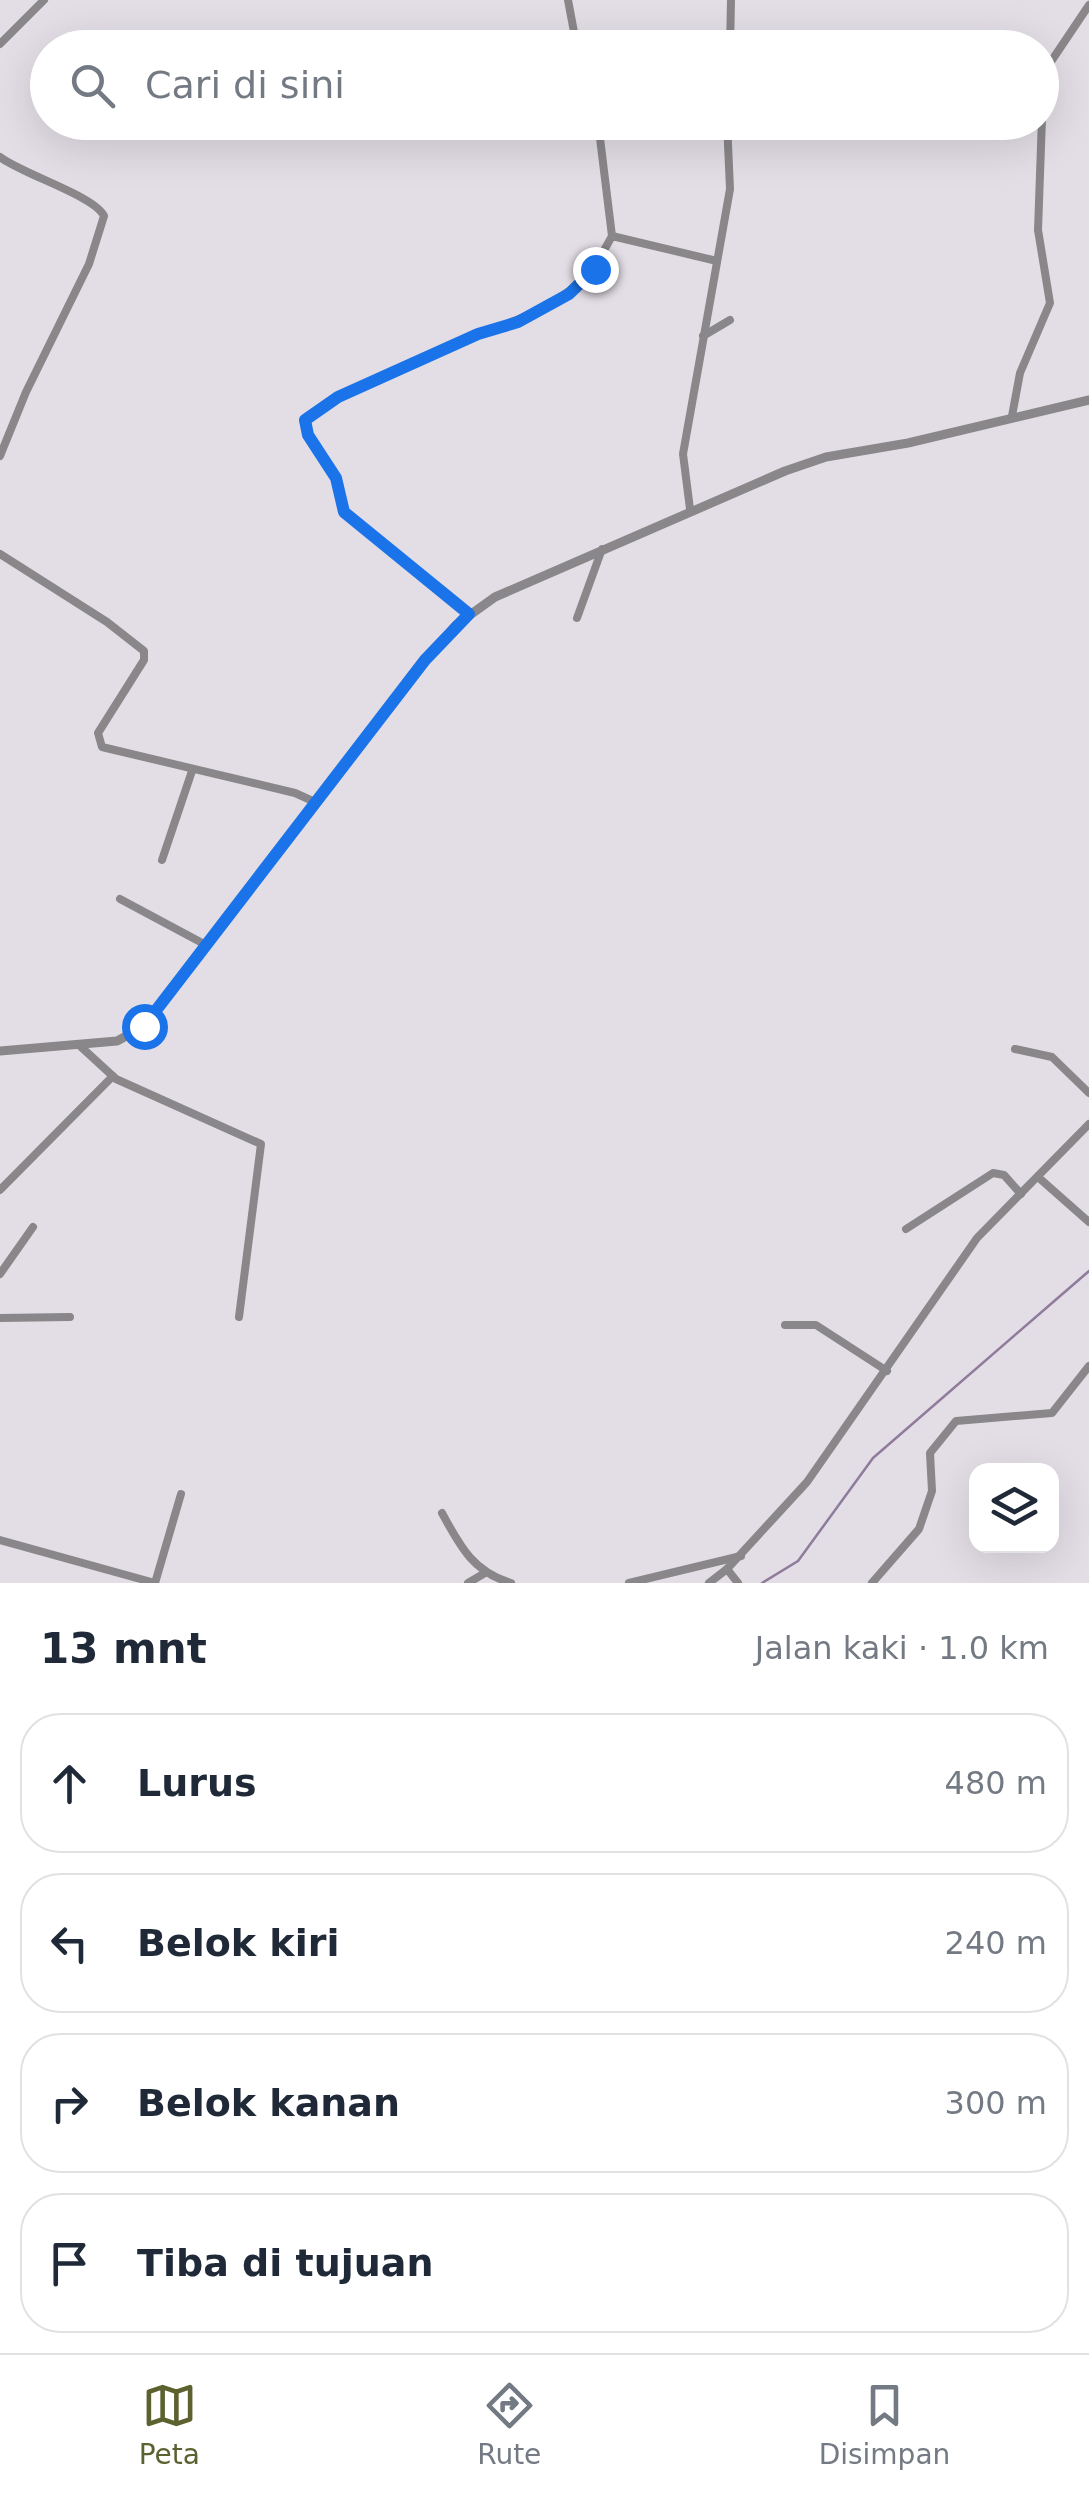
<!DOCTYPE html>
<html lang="id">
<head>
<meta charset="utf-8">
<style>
  :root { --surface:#fff; --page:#f2f2f3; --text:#1f2937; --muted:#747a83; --line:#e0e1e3; --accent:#5c612f }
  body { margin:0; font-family:"DejaVu Sans",sans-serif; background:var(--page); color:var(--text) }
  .controls { position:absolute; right:30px; bottom:30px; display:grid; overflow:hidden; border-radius:20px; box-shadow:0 10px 40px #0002 }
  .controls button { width:90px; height:90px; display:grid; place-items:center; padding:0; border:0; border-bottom:2px solid var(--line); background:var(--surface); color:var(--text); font:50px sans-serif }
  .stop { position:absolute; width:30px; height:30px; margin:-22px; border:8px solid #1a73e8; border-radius:50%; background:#fff }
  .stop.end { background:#1a73e8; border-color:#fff; box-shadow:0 2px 10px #0008 }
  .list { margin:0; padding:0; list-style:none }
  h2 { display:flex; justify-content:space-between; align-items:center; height:130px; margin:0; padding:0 40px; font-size:42px }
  h2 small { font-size:32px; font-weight:400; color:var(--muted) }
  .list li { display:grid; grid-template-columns:65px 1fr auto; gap:30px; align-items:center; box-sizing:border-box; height:140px; margin:0 20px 20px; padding:0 20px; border:2px solid var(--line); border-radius:40px }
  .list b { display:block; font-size:38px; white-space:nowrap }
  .list em { font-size:32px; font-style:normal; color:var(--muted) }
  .icon { flex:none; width:55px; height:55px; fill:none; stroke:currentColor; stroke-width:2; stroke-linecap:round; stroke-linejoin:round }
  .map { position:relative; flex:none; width:1089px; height:1583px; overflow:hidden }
  .search { position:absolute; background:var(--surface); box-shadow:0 10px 40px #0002; left:30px; right:30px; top:30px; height:110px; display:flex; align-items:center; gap:25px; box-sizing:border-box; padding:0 35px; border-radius:55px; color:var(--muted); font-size:38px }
  .sheet { height:770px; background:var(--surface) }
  nav { display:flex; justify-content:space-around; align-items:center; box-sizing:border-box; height:140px; border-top:2px solid var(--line); background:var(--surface); font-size:28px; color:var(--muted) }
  nav a { display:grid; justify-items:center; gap:5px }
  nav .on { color:var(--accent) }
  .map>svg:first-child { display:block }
</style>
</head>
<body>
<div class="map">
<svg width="1089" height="1583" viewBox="0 0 1089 1583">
  <rect width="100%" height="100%" fill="#e3dee6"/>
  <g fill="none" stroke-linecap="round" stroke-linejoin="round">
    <!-- stream -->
    <polyline stroke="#8f7b9b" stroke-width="2.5" points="762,1583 798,1561 873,1458 1089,1271"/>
    <!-- minor -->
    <g stroke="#89878a" stroke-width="8">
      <polyline points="568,0 577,48"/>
      <polyline points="836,38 894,39 927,48"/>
      <polyline points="0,44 44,0"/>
      <polyline points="730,48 731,0"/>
      <polyline points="1042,75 1089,5"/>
      <polyline points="598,122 612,236"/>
      <path d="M 0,157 C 22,174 95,196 104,216 L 89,264 L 26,392 L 0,456"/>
      <polyline points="703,336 730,320"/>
      <polyline points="1012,416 1020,373 1050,303 1038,230 1042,118"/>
      <polyline points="690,509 683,454 730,189 727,122"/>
      <polyline points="0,554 107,622 144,651 144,660 98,733 102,747 295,793 315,802"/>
      <path d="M 469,614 L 344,512 L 336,478 L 308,435 L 305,420 C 323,402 349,392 372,382 C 408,366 443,347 479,334 C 542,311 580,298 612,236 L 717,261"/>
      <polyline points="577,618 602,549"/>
      <polyline points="162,860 192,771"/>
      <polyline points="120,899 206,945"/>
      <polyline points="79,1045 116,1079 261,1144 239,1317"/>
      <polyline points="1015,1049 1052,1057 1089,1093"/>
      <polyline points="1038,1177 1089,1222"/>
      <polyline points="0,1190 113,1076"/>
      <polyline points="906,1229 993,1173 1004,1175 1021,1194"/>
      <polyline points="0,1274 33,1227"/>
      <polyline points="0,1318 70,1317"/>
      <polyline points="785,1325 816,1325 887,1371"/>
      <path d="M 442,1513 C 460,1546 473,1572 511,1583"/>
      <polyline points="0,1540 155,1583"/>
      <polyline points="155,1583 181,1494"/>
      <polyline points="468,1583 485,1573"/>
      <polyline points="629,1583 741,1556"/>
      <polyline points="709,1583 727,1569"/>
      <polyline points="738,1583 727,1569 807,1482 977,1238 1089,1124"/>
      <polyline points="872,1583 919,1529 932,1491 930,1453 956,1421 1052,1413 1089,1366"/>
    </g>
    <!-- tertiary -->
    <polyline stroke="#89878a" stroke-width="9" points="0,1051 117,1041 143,1027 425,660 456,625 495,597 785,471 826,457 908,443 1089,400"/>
  </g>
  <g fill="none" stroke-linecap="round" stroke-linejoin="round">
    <!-- route -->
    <polyline stroke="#1a73e8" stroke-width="12" points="144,1026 425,660 469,614 344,512 336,478 308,435 305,420 338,397 478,334 518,322 569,294 595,269"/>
  </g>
</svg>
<div class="controls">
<button><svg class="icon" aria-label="layers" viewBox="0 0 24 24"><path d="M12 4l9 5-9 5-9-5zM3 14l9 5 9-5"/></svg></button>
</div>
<div class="stop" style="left:144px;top:1026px"></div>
<div class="stop end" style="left:595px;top:269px"></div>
<div class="search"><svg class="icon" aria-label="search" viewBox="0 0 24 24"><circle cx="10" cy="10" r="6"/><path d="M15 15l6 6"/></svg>Cari di sini</div>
</div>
<section class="sheet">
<h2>13 mnt<small>Jalan kaki · 1.0 km</small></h2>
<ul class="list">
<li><svg class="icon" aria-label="ahead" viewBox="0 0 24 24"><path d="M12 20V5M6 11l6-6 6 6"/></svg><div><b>Lurus</b></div><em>480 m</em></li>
<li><svg class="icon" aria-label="left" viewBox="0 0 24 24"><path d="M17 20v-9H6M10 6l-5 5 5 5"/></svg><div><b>Belok kiri</b></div><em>240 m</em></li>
<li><svg class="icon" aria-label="right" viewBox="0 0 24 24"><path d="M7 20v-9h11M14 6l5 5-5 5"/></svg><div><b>Belok kanan</b></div><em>300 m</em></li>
<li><svg class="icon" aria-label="arrive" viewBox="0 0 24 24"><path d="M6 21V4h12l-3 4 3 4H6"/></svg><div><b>Tiba di tujuan</b></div></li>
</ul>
</section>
<nav>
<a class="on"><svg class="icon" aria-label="map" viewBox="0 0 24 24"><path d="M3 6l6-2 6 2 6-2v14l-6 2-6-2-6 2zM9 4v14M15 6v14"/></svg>Peta</a>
<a><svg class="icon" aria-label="directions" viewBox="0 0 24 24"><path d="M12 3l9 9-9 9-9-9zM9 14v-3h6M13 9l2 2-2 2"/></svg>Rute</a>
<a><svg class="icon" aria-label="saved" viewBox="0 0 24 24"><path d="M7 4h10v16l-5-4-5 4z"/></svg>Disimpan</a>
</nav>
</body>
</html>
